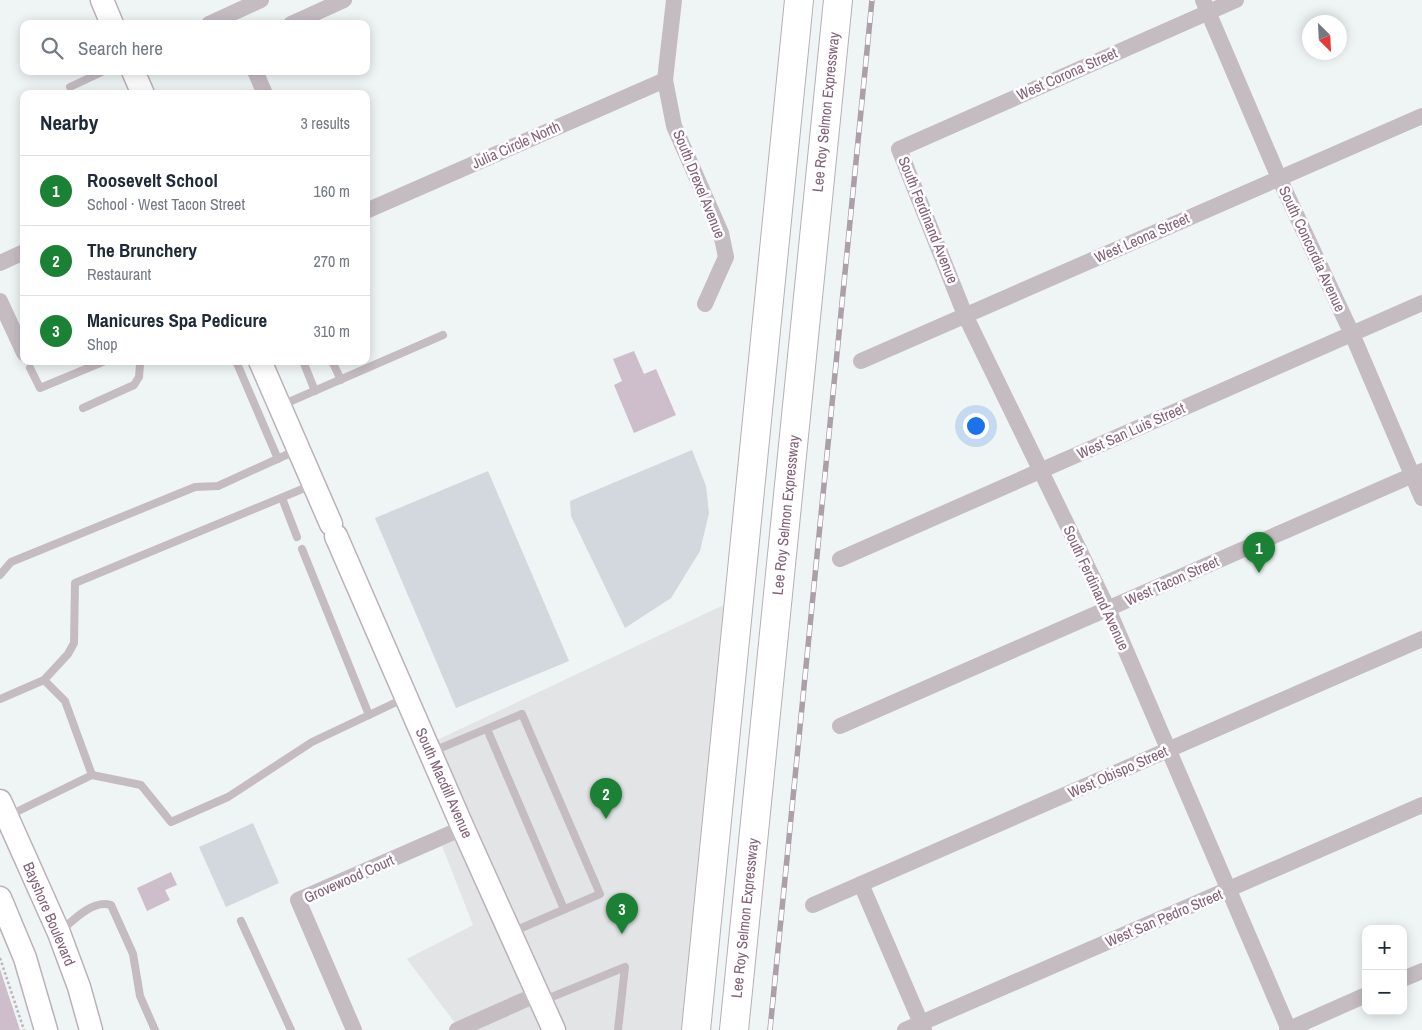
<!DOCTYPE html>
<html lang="en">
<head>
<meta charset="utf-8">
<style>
  :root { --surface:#fff; --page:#f6f6f7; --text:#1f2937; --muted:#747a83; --line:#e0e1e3; --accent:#1b8135 }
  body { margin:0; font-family:"Archivo Narrow",sans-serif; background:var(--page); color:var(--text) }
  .controls { position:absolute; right:15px; bottom:15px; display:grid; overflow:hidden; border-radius:10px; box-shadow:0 2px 12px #0003 }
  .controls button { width:45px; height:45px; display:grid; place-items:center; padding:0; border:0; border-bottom:1px solid var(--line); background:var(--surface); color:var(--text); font:25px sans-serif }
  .compass { position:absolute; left:1302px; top:15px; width:45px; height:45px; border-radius:50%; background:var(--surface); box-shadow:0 2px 12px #0003; rotate:156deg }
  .you { position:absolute; left:975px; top:425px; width:18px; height:18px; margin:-12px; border:4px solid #fff; border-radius:50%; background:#1a73e8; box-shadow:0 0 0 8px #1a73e833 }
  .badge { display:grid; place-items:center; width:32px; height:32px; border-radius:50%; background:var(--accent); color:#fff; font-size:16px; font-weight:700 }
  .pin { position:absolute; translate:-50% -41px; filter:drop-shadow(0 1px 2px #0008) }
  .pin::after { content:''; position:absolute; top:26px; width:18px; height:15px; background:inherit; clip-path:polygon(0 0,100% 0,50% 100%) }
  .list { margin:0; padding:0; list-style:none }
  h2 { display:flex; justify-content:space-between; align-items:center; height:65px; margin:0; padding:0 20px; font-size:21px }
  h2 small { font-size:16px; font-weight:400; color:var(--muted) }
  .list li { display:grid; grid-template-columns:32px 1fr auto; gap:15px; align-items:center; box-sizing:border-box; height:70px; padding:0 20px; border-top:1px solid var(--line) }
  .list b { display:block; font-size:19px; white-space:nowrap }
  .list p { margin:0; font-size:16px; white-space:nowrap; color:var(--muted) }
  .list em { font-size:16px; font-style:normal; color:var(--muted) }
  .icon { flex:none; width:28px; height:28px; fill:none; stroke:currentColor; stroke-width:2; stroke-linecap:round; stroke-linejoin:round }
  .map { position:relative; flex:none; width:1422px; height:1030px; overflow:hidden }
  .search { position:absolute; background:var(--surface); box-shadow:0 2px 12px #0003; left:20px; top:20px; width:350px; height:55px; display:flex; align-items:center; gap:12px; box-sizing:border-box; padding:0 18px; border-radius:10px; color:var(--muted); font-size:19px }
  .panel { position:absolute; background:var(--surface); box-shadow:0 2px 12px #0003; left:20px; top:90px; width:350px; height:275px; border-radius:10px }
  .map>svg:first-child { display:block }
</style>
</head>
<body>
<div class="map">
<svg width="1422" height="1030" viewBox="0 0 1422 1030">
  <rect width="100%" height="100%" fill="#eff4f4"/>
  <!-- built -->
  <g fill="#e3e4e5">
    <polygon points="728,603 685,1030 566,1030 437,740"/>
    <polygon points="460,838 528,990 455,1023 407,959 473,925 442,846"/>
    <polygon points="535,1004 546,1030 476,1030"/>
  </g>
  <!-- green -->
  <g fill="#d3d8de">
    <polygon points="692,450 706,486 709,513 700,551 671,598 625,628 571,516 570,501"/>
    <polygon points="488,471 569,661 456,708 375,518"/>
    <polygon points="253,823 279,883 226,907 199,847"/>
  </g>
  <!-- water -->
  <g fill="#cebecb">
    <polygon points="634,351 644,374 656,369 676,415 634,433 614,385 622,381 613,359"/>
    <polygon points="171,872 177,885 165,890 170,900 147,911 137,888"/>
    <polygon points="0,969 20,1030 0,1030"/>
  </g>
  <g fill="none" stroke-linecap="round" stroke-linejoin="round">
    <defs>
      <g id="secondary">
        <polyline points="102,0 112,24"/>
        <polyline points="133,71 143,94"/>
        <polyline points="260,361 331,524"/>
        <polyline points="336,536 463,828 554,1030"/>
        <polyline points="0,801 59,933 79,987 91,1030"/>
        <polyline points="0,898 25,958 46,1030"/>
      </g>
      <g id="highway">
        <polyline points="696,1030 799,0"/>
        <polyline points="734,1030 838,0"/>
      </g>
    </defs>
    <!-- secondary casing -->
    <use href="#secondary" stroke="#bbb1b8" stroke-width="25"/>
    <!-- highway casing -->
    <use href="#highway" stroke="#b7afb5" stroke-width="30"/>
    <!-- path -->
    <polyline stroke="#bcb6ba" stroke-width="2.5" stroke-dasharray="2.5 2.5" stroke-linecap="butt" points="0,958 24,1030"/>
    <!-- lane -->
    <g stroke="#c5bcc2" stroke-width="8">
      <polyline points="70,87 104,71"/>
      <polyline points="236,361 278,459"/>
      <polyline points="303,361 315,391"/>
      <polyline points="332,361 341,380"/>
      <polyline points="30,368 40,388 105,361"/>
      <polyline points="282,405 443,335"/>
      <polyline points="83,408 134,385 139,377 140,364"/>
      <polyline points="282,498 297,537"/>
      <polyline points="302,549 369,715"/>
      <polyline points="0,575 11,562 195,487 218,486 297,450"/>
      <polyline points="44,680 65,701 92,775"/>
      <polyline points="0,699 44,680 68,654 74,643 75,583 312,485"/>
      <polyline points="487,729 564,909"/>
      <polyline points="431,752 522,714 600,894 512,932"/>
      <polyline points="10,815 92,775 141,785 171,822 228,797 312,742 405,698"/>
      <polyline points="241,921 291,1030"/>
      <path d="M 60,932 C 72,921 93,899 111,905 L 133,954 L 140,996 L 155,1030"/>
      <polyline points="542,1001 625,967 618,1030"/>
    </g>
    <!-- street -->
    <g stroke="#c5bcc2" stroke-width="16">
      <polyline points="674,0 665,80 674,126 721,233 726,257 705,304"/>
      <polyline points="1203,0 1279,178 1352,334 1422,498"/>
      <polyline points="1236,0 899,149 965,315 1108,609 1289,1030"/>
      <polyline points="209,24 261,0"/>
      <polyline points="291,24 344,0"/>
      <polyline points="255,71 265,94"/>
      <polyline points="366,211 665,80"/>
      <polyline points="0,263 24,252"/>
      <polyline points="0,301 24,353"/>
      <polyline points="861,361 1422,116"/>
      <polyline points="840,559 1422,303"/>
      <polyline points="840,726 1422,471"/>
      <polyline points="861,884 924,1030"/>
      <polyline points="813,905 1422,639"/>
      <polyline points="1403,979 1422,971"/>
      <polyline points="354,1030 298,900 463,828"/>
      <polyline points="457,1030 538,994"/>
      <polyline points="905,1030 1422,805"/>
      <polyline points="1287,1030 1366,995"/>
    </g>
    <!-- secondary -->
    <use href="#secondary" stroke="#fff" stroke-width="22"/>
    <!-- highway -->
    <use href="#highway" stroke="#fff" stroke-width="28"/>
    <defs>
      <polyline id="rail" points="770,1030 872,0"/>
    </defs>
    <!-- rail casing -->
    <use href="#rail" stroke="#ac9fa7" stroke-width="5.5"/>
    <!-- rail -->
    <use href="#rail" stroke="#fff" stroke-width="4" stroke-dasharray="11" stroke-linecap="butt"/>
  </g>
  <g text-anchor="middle" stroke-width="5" stroke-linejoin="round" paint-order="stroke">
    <!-- street labels -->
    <g font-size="15" fill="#826177" stroke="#fff">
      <text transform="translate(1067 74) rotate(-24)" y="5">West Corona Street</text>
      <text transform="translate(826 112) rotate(-84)" y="5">Lee Roy Selmon Expressway</text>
      <text transform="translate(516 145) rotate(-24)" y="5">Julia Circle North</text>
      <text transform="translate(699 184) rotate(68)" y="5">South Drexel Avenue</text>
      <text transform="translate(928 220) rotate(68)" y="5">South Ferdinand Avenue</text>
      <text transform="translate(1142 238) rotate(-24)" y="5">West Leona Street</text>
      <text transform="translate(1312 249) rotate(65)" y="5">South Concordia Avenue</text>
      <text transform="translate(1131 431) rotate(-24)" y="5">West San Luis Street</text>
      <text transform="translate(786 515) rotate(-84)" y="5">Lee Roy Selmon Expressway</text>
      <text transform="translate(1172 581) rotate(-24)" y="5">West Tacon Street</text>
      <text transform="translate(1096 588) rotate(65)" y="5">South Ferdinand Avenue</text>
      <text transform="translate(1118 772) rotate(-24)" y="5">West Obispo Street</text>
      <text transform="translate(444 783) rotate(66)" y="5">South Macdill Avenue</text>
      <text transform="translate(349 879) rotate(-24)" y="5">Grovewood Court</text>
      <text transform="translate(49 914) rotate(67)" y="5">Bayshore Boulevard</text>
      <text transform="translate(745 918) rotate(-84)" y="5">Lee Roy Selmon Expressway</text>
      <text transform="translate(1164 918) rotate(-23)" y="5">West San Pedro Street</text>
    </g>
  </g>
</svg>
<div class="controls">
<button>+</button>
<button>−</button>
</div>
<svg class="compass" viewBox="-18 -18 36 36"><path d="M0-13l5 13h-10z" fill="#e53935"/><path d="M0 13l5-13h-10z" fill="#747a83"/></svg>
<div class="you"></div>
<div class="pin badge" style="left:1259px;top:573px">1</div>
<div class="pin badge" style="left:606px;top:819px">2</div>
<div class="pin badge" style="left:622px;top:934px">3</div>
<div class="search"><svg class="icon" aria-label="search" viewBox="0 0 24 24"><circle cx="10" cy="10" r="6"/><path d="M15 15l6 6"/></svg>Search here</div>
<section class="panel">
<h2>Nearby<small>3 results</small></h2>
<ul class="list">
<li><span class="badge">1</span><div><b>Roosevelt School</b><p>School · West Tacon Street</p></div><em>160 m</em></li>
<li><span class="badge">2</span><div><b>The Brunchery</b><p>Restaurant</p></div><em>270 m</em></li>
<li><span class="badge">3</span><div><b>Manicures Spa Pedicure</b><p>Shop</p></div><em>310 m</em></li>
</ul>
</section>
</div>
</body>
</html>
